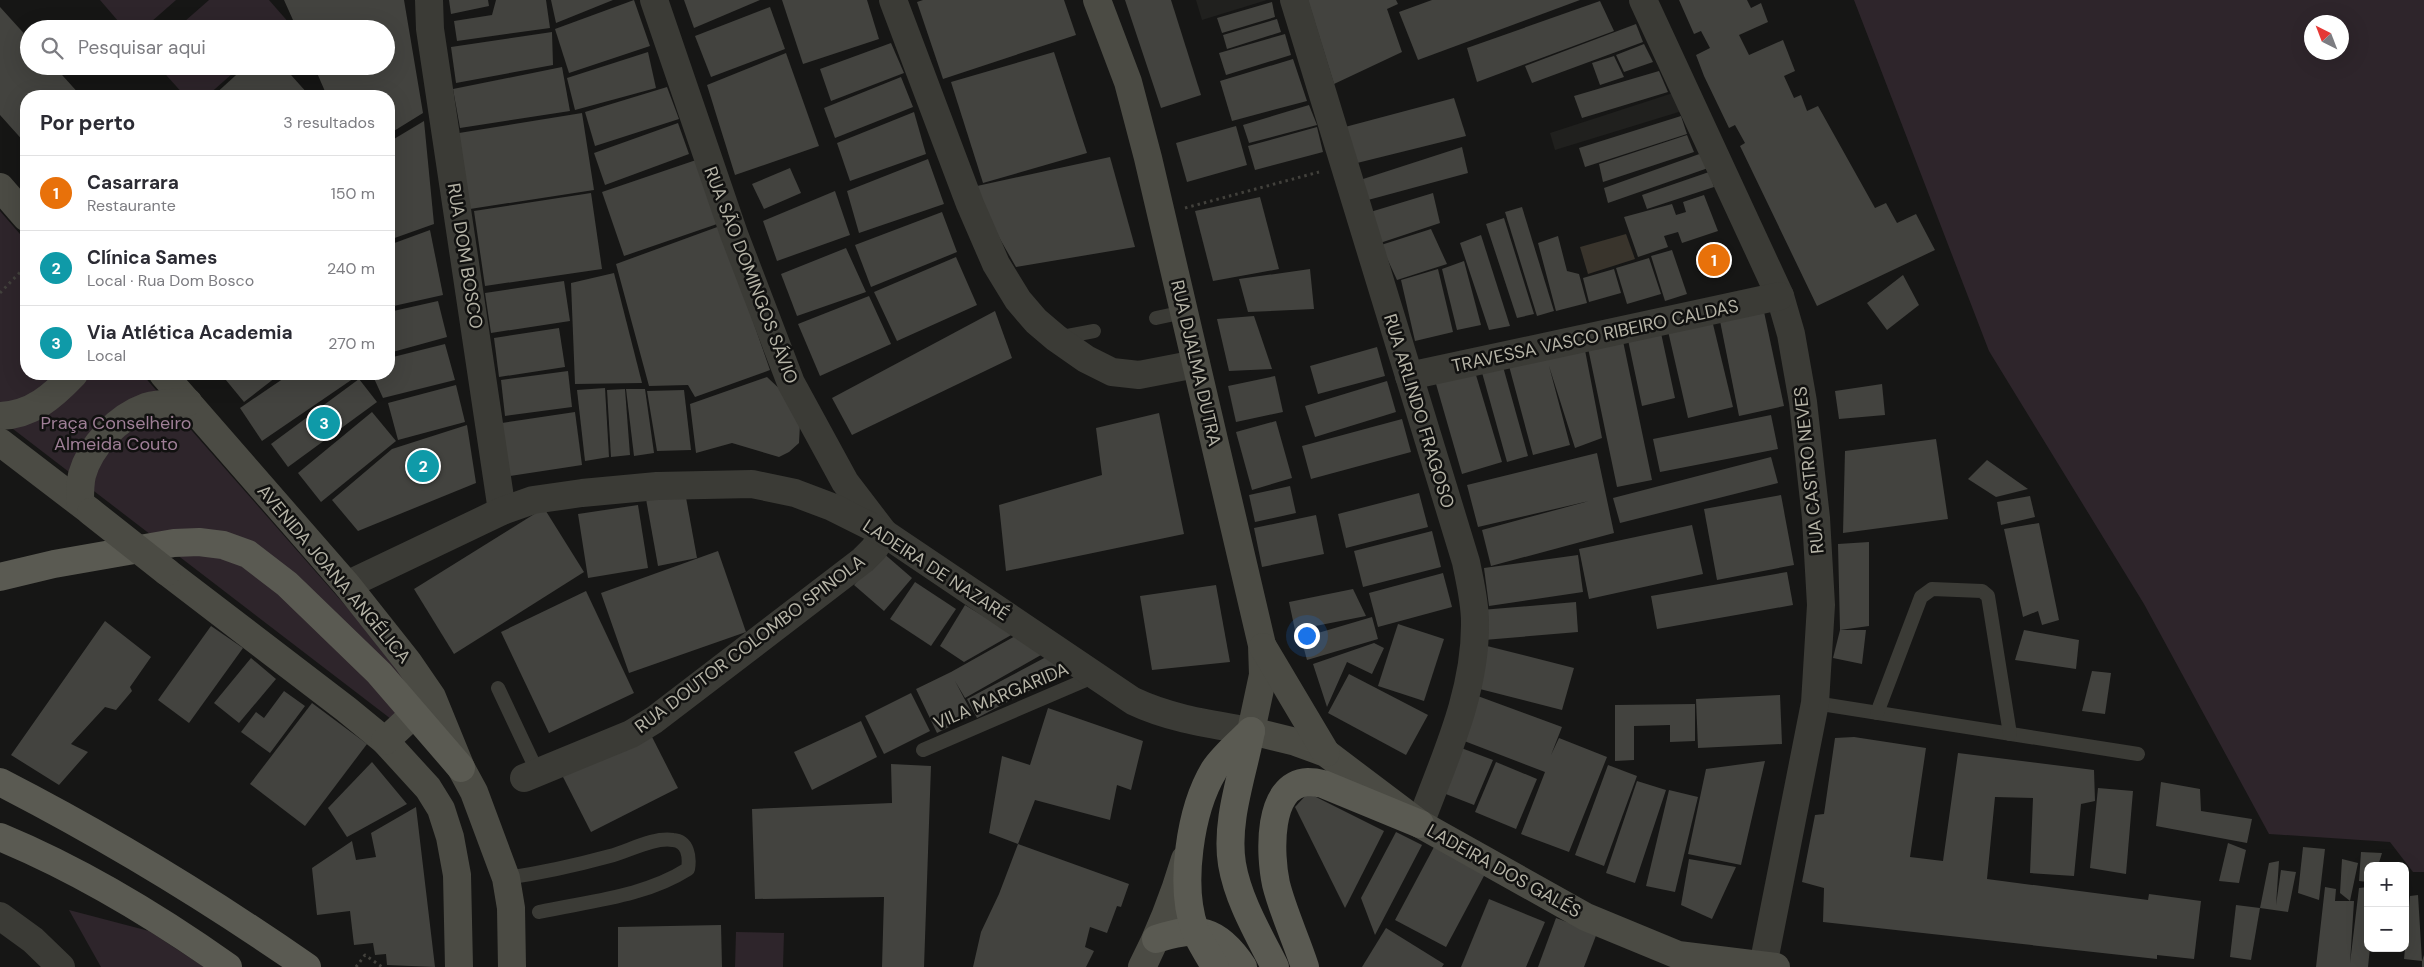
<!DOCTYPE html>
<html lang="pt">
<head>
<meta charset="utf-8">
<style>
  :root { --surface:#fff; --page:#f2f2f3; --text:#2b2b33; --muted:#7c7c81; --line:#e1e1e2; --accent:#db2777 }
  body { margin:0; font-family:"DM Sans",sans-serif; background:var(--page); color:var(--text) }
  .controls { position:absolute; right:15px; bottom:15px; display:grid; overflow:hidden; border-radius:10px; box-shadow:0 5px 20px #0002 }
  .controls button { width:45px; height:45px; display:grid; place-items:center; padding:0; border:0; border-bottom:1px solid var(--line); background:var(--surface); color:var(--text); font:25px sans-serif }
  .compass { position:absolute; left:2304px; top:15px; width:45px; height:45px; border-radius:50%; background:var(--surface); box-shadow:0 5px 20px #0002; rotate:318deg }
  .you { position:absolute; left:1306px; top:635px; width:18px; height:18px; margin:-12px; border:4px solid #fff; border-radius:50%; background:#1a73e8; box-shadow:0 0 0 8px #1a73e833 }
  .badge { display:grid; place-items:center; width:32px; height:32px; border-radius:50%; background:var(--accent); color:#fff; font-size:16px; font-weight:700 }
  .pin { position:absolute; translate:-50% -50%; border:2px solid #fff; box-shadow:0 1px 5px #0006 }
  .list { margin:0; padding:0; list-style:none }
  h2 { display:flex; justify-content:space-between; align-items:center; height:65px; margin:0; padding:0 20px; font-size:21px }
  h2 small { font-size:16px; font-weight:400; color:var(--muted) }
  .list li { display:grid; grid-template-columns:32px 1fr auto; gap:15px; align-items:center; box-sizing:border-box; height:75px; padding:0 20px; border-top:1px solid var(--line) }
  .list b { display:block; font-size:19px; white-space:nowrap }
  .list p { margin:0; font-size:16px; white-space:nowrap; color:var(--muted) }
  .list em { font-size:16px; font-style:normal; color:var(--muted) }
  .icon { flex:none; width:28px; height:28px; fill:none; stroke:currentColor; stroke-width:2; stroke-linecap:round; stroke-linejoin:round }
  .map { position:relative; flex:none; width:2424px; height:967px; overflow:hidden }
  .search { position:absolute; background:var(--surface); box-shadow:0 5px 20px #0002; left:20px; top:20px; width:375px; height:55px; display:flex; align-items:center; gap:12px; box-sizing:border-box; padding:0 18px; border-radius:28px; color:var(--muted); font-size:19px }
  .panel { position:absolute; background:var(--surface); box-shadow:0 5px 20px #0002; left:20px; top:90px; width:375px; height:290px; border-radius:20px }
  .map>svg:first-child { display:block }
</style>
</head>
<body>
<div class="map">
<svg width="2424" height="967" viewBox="0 0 2424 967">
  <rect width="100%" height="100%" fill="#161615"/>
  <!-- built -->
  <g fill="#20201e">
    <polygon points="1196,0 1267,0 1202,20"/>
    <polygon points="1676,92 1682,111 1555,150 1550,133"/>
  </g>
  <!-- green -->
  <g fill="#2e252b" fill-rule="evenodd">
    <polygon points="100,0 176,0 143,29 125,29"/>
    <polygon points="209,0 269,0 290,24 284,29 176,29"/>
    <path d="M 1854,0 L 2424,0 L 2424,872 L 2413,872 L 2390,842 L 2269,834 L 2144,604 L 1989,351 ZM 2312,22 L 2342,22 L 2342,52 L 2312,52 Z"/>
    <polygon points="158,66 241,66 207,96 185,96"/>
    <polygon points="0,211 26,241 26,374 142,374 416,686 391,719 0,419"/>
    <polygon points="69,910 149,931 204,967 101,967"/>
    <polygon points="736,932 784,933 783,967 735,967"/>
  </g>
  <!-- water -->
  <polygon fill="#39342c" points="1626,234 1635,259 1588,274 1580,247"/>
  <!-- building -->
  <g fill="#43433f">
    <polygon points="284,0 404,0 423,113 389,134 389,96 327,96 314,66 386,66 386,29 297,29"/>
    <polygon points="449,0 488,0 489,6 451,14"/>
    <polygon points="496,0 546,0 550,28 457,41 454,21 492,15"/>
    <polygon points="551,0 613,0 556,23"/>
    <polygon points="634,0 650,46 569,73 555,29"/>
    <polygon points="684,0 760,0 694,28"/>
    <polygon points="782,0 867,0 879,39 803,64"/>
    <polygon points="923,0 1064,0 1076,35 943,79 917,2"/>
    <polygon points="1125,0 1171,0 1201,95 1161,108"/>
    <polygon points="1308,0 1396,0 1398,4 1387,9 1402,52 1334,84"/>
    <polygon points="1432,0 1580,0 1418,60 1399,12"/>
    <polygon points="1679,0 1747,0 1751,8 1761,3 1768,22 1739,35 1749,55 1783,40 1795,71 1784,76 1794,98 1801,95 1807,111 1818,106 1875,208 1886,203 1897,223 1916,214 1935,250 1817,306 1740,146 1745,143 1735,125 1729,128 1704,76 1696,55 1710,48 1701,31 1694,34"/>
    <polygon points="1600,1 1614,31 1477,82 1467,48"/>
    <polygon points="1272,2 1275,17 1222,33 1217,18"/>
    <polygon points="0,7 29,39 29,66 54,66 81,96 26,96 26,144 0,115"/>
    <polygon points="770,7 785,49 711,77 695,36"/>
    <polygon points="1277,19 1281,32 1227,49 1223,35"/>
    <polygon points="1636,24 1643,42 1532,83 1525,66"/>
    <polygon points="552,32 553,65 456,83 451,47"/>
    <polygon points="1285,34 1291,55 1226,75 1219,53"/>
    <polygon points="891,43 904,73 831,101 820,69"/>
    <polygon points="1644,44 1653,62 1624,72 1616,55"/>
    <polygon points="648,52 656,88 575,110 567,78"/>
    <polygon points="1054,52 1087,153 983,183 951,82"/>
    <polygon points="786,53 819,146 735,175 707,85"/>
    <polygon points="1614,56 1624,77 1600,85 1592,63"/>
    <polygon points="1293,59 1307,101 1232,121 1220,81"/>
    <polygon points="246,66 283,66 308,94 306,96 213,96"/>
    <polygon points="562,67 570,111 460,128 453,89"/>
    <polygon points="1659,71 1668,92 1582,118 1574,96"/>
    <polygon points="901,77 913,107 835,138 824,108"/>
    <polygon points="667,87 679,119 595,146 585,112"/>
    <polygon points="1454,98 1466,136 1357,163 1345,127"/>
    <polygon points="1309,105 1317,125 1249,143 1243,125"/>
    <polygon points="914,112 926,154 850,181 837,143"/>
    <polygon points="582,113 594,190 470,209 459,133"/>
    <polygon points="1681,116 1687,134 1585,167 1579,148"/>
    <polygon points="424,121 434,224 389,240 389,142"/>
    <polygon points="678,123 689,154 605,185 594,153"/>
    <polygon points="1236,126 1247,165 1187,182 1176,143"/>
    <polygon points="1317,127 1323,152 1255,170 1248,146"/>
    <polygon points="1687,135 1694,152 1603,182 1599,164"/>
    <polygon points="1462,147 1468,173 1368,200 1360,180"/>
    <polygon points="1705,152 1711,167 1608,203 1604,188"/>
    <polygon points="1110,157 1135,247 1016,267 992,225 977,186"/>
    <polygon points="699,159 720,223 624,256 602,192"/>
    <polygon points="928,159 944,204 859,233 847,191"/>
    <polygon points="790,168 801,193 764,209 752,184"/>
    <polygon points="1709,172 1714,187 1647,209 1642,195"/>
    <polygon points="835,191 850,235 777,261 763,221"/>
    <polygon points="591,193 602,269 485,286 474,211"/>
    <polygon points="1433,193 1440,223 1380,243 1367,213"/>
    <polygon points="1704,195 1718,231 1682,243 1678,232 1664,236 1668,247 1638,257 1624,217 1672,204 1676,215 1686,212 1683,202"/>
    <polygon points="1260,197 1279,269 1213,281 1195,211"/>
    <polygon points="1522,207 1554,311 1537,316 1505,212"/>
    <polygon points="942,212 957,252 871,287 855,245"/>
    <polygon points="1504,218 1534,314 1517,318 1486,224"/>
    <polygon points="720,226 770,370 695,397 688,385 649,386 616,264"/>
    <polygon points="1431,229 1447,264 1397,280 1381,245"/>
    <polygon points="430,230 443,295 389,307 389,245"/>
    <polygon points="1481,235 1510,326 1489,330 1460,243"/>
    <polygon points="1558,236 1567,271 1579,274 1587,303 1556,311 1538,243"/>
    <polygon points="846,248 866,292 797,316 781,274"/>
    <polygon points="1672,250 1687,294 1665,301 1651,256"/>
    <polygon points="956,257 977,305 897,341 874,292"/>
    <polygon points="1649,258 1661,294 1627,304 1616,268"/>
    <polygon points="1464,261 1481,325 1457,330 1442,269"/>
    <polygon points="1310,269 1314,309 1248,312 1239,279"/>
    <polygon points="1438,269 1453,332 1415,341 1401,280"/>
    <polygon points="1614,269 1621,293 1589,302 1583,278"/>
    <polygon points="614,273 642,383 575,384 571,283"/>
    <polygon points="1903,275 1919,305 1887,330 1867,303"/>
    <polygon points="564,281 570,321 491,333 485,293"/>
    <polygon points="869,296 891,344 820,376 798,324"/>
    <polygon points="438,301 447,337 389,353 389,312"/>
    <polygon points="1763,307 1784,406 1739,416 1719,316"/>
    <polygon points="995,311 1012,358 852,435 832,398"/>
    <polygon points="1254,316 1272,369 1229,371 1217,319"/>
    <polygon points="1712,320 1733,407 1688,418 1668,331"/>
    <polygon points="559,328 565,367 499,377 494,338"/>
    <polygon points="1661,333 1675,398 1642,406 1628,340"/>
    <polygon points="1623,341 1652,480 1617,487 1588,348"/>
    <polygon points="445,344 455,380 383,398 372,374 389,374 389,358"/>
    <polygon points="1584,345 1602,438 1575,448 1549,366 1570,445 1533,455 1509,366"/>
    <polygon points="1377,347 1385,376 1318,394 1310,366"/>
    <polygon points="1502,363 1528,456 1507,462 1481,369"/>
    <polygon points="1473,365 1502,462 1462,474 1434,377"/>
    <polygon points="568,371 572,407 505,416 501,380"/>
    <polygon points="221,374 280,374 244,402"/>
    <polygon points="290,374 360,374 262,441 240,408"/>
    <polygon points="1275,376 1283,412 1236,422 1228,386"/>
    <polygon points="767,377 784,393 800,424 799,443 789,452 779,457 732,443 696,453 690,404"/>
    <polygon points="359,379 377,402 288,467 271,444"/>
    <polygon points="1387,381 1396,412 1315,437 1305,406"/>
    <polygon points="1882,384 1885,415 1839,419 1835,391"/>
    <polygon points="456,385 465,422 398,440 388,403"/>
    <polygon points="605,388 609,457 585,461 577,390"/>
    <polygon points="625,389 630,455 611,457 607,390"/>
    <polygon points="626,389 645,389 654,453 634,456"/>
    <polygon points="684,390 691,450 657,451 647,391"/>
    <polygon points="372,412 396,441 321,502 298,473"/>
    <polygon points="575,412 582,465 510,476 502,423"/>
    <polygon points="1159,413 1184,534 1006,571 999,505 1102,475 1096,428"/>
    <polygon points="1771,415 1778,449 1660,472 1653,439"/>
    <polygon points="1402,419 1411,452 1311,479 1302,446"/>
    <polygon points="1276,421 1292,478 1252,490 1236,432"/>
    <polygon points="467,425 476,483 358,531 332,500 392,449"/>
    <polygon points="1936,439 1948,519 1843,533 1845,451"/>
    <polygon points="1597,453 1614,533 1491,566 1482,530 1589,501 1478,527 1467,485"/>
    <polygon points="1771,457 1778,483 1620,523 1613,498"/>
    <polygon points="1987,460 2028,489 1996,497 1968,479"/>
    <polygon points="1290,486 1296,513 1255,522 1249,495"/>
    <polygon points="685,492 697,558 658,566 646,499"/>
    <polygon points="1419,493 1428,527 1346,548 1338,514"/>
    <polygon points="1781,495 1794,565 1717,580 1704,509"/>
    <polygon points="2030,496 2035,517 2001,525 1997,502"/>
    <polygon points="638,505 648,568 588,578 578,514"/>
    <polygon points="544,508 584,572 454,654 414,589"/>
    <polygon points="1316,515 1324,554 1262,567 1254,528"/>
    <polygon points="2039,523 2059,620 2042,625 2038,611 2023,617 2004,529"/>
    <polygon points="1692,525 1703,574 1589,599 1579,549"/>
    <polygon points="1432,531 1441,567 1363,587 1354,551"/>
    <polygon points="1869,542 1869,626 1840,630 1866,630 1862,664 1833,658 1840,630 1838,544"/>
    <polygon points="718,551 746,632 629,673 601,593"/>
    <polygon points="882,552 912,578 884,611 854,585"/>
    <polygon points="1578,555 1583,592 1489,606 1484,568"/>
    <polygon points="1787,572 1793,605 1657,629 1651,596"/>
    <polygon points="1443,573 1452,607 1378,627 1369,593"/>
    <polygon points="915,582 956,609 931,646 890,619"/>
    <polygon points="1216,585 1230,662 1152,670 1140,596"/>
    <polygon points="1353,589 1366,616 1295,630 1289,602"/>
    <polygon points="586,591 634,693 549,733 501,632"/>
    <polygon points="1576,602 1578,632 1484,640 1481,610"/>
    <polygon points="965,605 1013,634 964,662 940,646"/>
    <polygon points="1372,617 1378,639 1307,660 1301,638"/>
    <polygon points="105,621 151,657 130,687 132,691 116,710 105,707 71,744 88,752 59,785 11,755"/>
    <polygon points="1398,624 1444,639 1424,701 1378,686"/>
    <polygon points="211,626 243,648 189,723 158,700"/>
    <polygon points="2024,630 2079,640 2076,669 2015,660"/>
    <polygon points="1017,635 1041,655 965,698 955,681 973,715 937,733 916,689 951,672"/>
    <polygon points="1374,643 1384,648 1372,674 1347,662 1327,707 1313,664"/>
    <polygon points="1483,645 1574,668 1562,710 1472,687"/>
    <polygon points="1046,657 1069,670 977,718 967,699"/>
    <polygon points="251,658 276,679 239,723 214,703"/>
    <polygon points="2092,671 2111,673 2105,714 2082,711"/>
    <polygon points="1349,674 1428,715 1406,755 1328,713"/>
    <polygon points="284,691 305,706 270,753 241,732 256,712 264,718"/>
    <polygon points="911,693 930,731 884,754 865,716"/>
    <polygon points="1475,695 1562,727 1551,755 1559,738 1607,757 1569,852 1521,834 1545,772 1459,739"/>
    <polygon points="1780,695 1782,744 1698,748 1696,699"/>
    <polygon points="312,703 367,744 305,826 250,784"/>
    <polygon points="1695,704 1695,741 1670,742 1670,725 1634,726 1634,760 1615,761 1615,705"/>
    <polygon points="1048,708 1143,741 1131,790 1117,785 1110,820 1035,800 1018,844 989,833 1002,756 1030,765"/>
    <polygon points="861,721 877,757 812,790 794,752"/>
    <polygon points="649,731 678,788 591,832 562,775"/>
    <polygon points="1854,737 1926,748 1910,857 1943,861 1958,753 2094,770 2095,801 2081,804 2074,876 2030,873 2033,798 1995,797 1987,879 2148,900 2149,894 2201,901 2194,959 2157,955 2157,959 1823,922 1824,888 1802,882 1815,815 1824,814 1835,738"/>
    <polygon points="1456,746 1493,760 1474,805 1438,791"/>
    <polygon points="1765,761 1741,865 1688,854 1706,769"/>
    <polygon points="372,762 407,804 347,837 328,808"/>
    <polygon points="1496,762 1537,779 1516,829 1475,812"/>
    <polygon points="891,764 931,766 924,967 882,967 884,897 755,899 752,809 892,803"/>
    <polygon points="1608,765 1637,776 1604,866 1575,855"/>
    <polygon points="1637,781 1666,790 1635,883 1606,873"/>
    <polygon points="2161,782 2200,789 2201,811 2252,819 2247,843 2156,826"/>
    <polygon points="2098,788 2133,791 2126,874 2090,868"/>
    <polygon points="1669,790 1698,797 1675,892 1646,886"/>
    <polygon points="1308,793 1384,831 1345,908 1295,807"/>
    <polygon points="416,807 435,967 387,965 386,954 375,955 373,943 354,945 350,911 317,915 312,868 352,841 356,860 376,857 371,833"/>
    <polygon points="1396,832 1422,845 1375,935 1361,898"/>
    <polygon points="2228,843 2246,850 2239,883 2219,881"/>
    <polygon points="1018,844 1129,884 1121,907 1117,906 1107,933 1090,927 1085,947 1094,951 1086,967 973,967 981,932 999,894"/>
    <polygon points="1434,847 1485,874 1446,947 1395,920"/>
    <polygon points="2303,847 2325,849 2319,900 2298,893"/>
    <polygon points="2361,852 2382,853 2378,866 2368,866 2368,882 2359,881"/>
    <polygon points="1689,859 1736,867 1712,919 1681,905"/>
    <polygon points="2342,859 2358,863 2350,901 2354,901 2350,963 2359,888 2368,887 2368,948 2370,948 2368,967 2316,967 2325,887 2336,889 2335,901 2350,901 2340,893"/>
    <polygon points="2279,861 2276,905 2281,870 2296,872 2288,912 2260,908 2269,863"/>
    <polygon points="2418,895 2422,961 2424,955 2424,967 2422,967 2422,961 2404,959 2410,896"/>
    <polygon points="1489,899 1545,922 1526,967 1461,967"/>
    <polygon points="2236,905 2260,908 2251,960 2230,957"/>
    <polygon points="1556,918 1597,933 1584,967 1538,967"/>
    <polygon points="721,925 722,967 618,967 618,927"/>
    <polygon points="1386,928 1444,964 1442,967 1362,967"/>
  </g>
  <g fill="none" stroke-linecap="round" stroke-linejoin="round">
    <!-- path -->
    <g stroke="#42413c" stroke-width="3" stroke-dasharray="2.5 4" stroke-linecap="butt">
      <polyline points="1185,208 1319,172"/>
      <polyline points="0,293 26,266"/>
      <polyline points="356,967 365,955 382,967"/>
    </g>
    <!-- service -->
    <g stroke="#3b3b36" stroke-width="14">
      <polyline points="1156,318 1184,312"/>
      <polyline points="1057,338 1094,331"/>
      <polyline points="498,688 538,773"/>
      <polyline points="1815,703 2138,754"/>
      <polyline points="1877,713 1921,597 1932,589 1982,591 1988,596 2010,734"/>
      <polyline points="923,750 1095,676"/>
      <path d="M 506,878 C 541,873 577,865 610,856 C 629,851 653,837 673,840 C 688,841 690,857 688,869 C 644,897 589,901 539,912"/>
    </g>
    <!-- minor -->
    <g stroke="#3b3b36" stroke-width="28">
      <polyline points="429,0 430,29 502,511"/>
      <polyline points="893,0 970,204 996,264 1018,300 1036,321 1056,338 1086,359 1112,372 1139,375 1196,364"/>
      <path d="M 1294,0 L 1466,562 C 1470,582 1475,602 1475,622 C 1476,693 1444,759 1420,824"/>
      <polyline points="1643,0 1780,296 1791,334 1803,402 1816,518 1821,605 1815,703 1763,966"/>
      <polyline points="1409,376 1780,296"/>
      <polyline points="524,778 631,734 654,720 863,560 874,549 884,533 845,482 791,383 734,234 654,0"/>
    </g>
    <!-- tertiary -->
    <g stroke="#3b3b36" stroke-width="28">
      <path d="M 347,585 L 502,511 L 533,500 L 582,493 L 657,486 L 752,484 L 795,493 L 832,507 L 884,533 L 1133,701 C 1171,719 1210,724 1251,731"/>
      <polyline points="0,916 33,940 61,967"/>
    </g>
    <!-- secondary -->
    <g stroke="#4b4b44" stroke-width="28">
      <polyline points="1097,0 1128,82 1148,158 1262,645 1263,675 1251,731 1296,742 1326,753 1420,824 1586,917 1678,955 1776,967"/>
      <polyline points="0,187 26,217"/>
      <polyline points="163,374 347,585 408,662 432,697 461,768 474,792 506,878 511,908 512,967"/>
      <path d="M 0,416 C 32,415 53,396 74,374"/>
      <polyline points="0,442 90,511"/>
      <path d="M 80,502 C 80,493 80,483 82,475 C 90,446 118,417 146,407 C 159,403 174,403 188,402"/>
      <polyline points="167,572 346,709 385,741 428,788 441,809 450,837 457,875 459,967"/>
      <polyline points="1263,647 1326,753"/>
      <polyline points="385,741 414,714"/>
      <path d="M 1142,967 C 1160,932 1174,896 1185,859"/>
    </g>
    <!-- primary -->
    <g stroke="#5a5a52" stroke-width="28">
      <polyline points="0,577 54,564 174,543 199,542 223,545 248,554 287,584 379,673 461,768"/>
      <path d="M 1251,731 C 1243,774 1225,821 1232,864 C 1238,900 1259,935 1275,967"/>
      <path d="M 0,782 C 107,837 209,899 307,967"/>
      <path d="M 0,837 C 82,871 156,916 228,967"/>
      <path d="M 1156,939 C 1198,925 1218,929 1243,967"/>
      <path d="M 1215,967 C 1209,955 1200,943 1195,930 C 1179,885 1190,810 1214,770 C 1224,755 1239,743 1251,731"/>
      <path d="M 1305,967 C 1296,939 1283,912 1276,884 C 1270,856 1266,784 1308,782 C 1313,782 1319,783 1323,784 L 1420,824"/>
    </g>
    <!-- secondary-bridge -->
    <polyline stroke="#4b4b44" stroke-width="28" points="91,512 167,572"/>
  </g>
  <g text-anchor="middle" stroke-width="5" stroke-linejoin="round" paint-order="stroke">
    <!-- street labels -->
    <g font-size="18" fill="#b6b4a7" stroke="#111110">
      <text transform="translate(465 256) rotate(81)" y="6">RUA DOM BOSCO</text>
      <text transform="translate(751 275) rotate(69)" y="6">RUA SÃO DOMINGOS SÁVIO</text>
      <text transform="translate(1595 336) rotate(-12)" y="6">TRAVESSA VASCO RIBEIRO CALDAS</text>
      <text transform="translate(1196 363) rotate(77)" y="6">RUA DJALMA DUTRA</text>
      <text transform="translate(1419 411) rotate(73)" y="6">RUA ARLINDO FRAGOSO</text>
      <text transform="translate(1809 470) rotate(-96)" y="6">RUA CASTRO NEVES</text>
      <text transform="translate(936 570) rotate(33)" y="6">LADEIRA DE NAZARÉ</text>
      <text transform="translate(334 574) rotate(50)" y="6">AVENIDA JOANA ANGÉLICA</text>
      <text transform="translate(750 644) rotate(-37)" y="6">RUA DOUTOR COLOMBO SPINOLA</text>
      <text transform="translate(1001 696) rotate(-23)" y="6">VILA MARGARIDA</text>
      <text transform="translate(1504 871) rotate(29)" y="6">LADEIRA DOS GALÉS</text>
    </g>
    <!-- park labels -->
    <g font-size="18" fill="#9f7f97" stroke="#111110">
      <text x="116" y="429">Praça Conselheiro<tspan x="116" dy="21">Almeida Couto</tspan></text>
    </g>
  </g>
</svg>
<div class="controls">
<button>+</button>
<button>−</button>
</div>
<svg class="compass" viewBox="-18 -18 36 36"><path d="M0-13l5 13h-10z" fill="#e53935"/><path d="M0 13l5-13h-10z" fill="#7c7c81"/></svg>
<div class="you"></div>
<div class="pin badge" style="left:1714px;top:260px;background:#e8710a">1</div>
<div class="pin badge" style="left:423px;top:466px;background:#0f9aa8">2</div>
<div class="pin badge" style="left:324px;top:423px;background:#0f9aa8">3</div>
<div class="search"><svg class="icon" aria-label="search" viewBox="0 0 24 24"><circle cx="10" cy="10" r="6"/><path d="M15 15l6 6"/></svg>Pesquisar aqui</div>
<section class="panel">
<h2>Por perto<small>3 resultados</small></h2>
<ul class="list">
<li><span class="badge" style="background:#e8710a">1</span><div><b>Casarrara</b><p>Restaurante</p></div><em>150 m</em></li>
<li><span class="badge" style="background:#0f9aa8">2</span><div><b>Clínica Sames</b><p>Local · Rua Dom Bosco</p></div><em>240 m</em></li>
<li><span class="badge" style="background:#0f9aa8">3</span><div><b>Via Atlética Academia</b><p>Local</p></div><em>270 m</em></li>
</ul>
</section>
</div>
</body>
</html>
